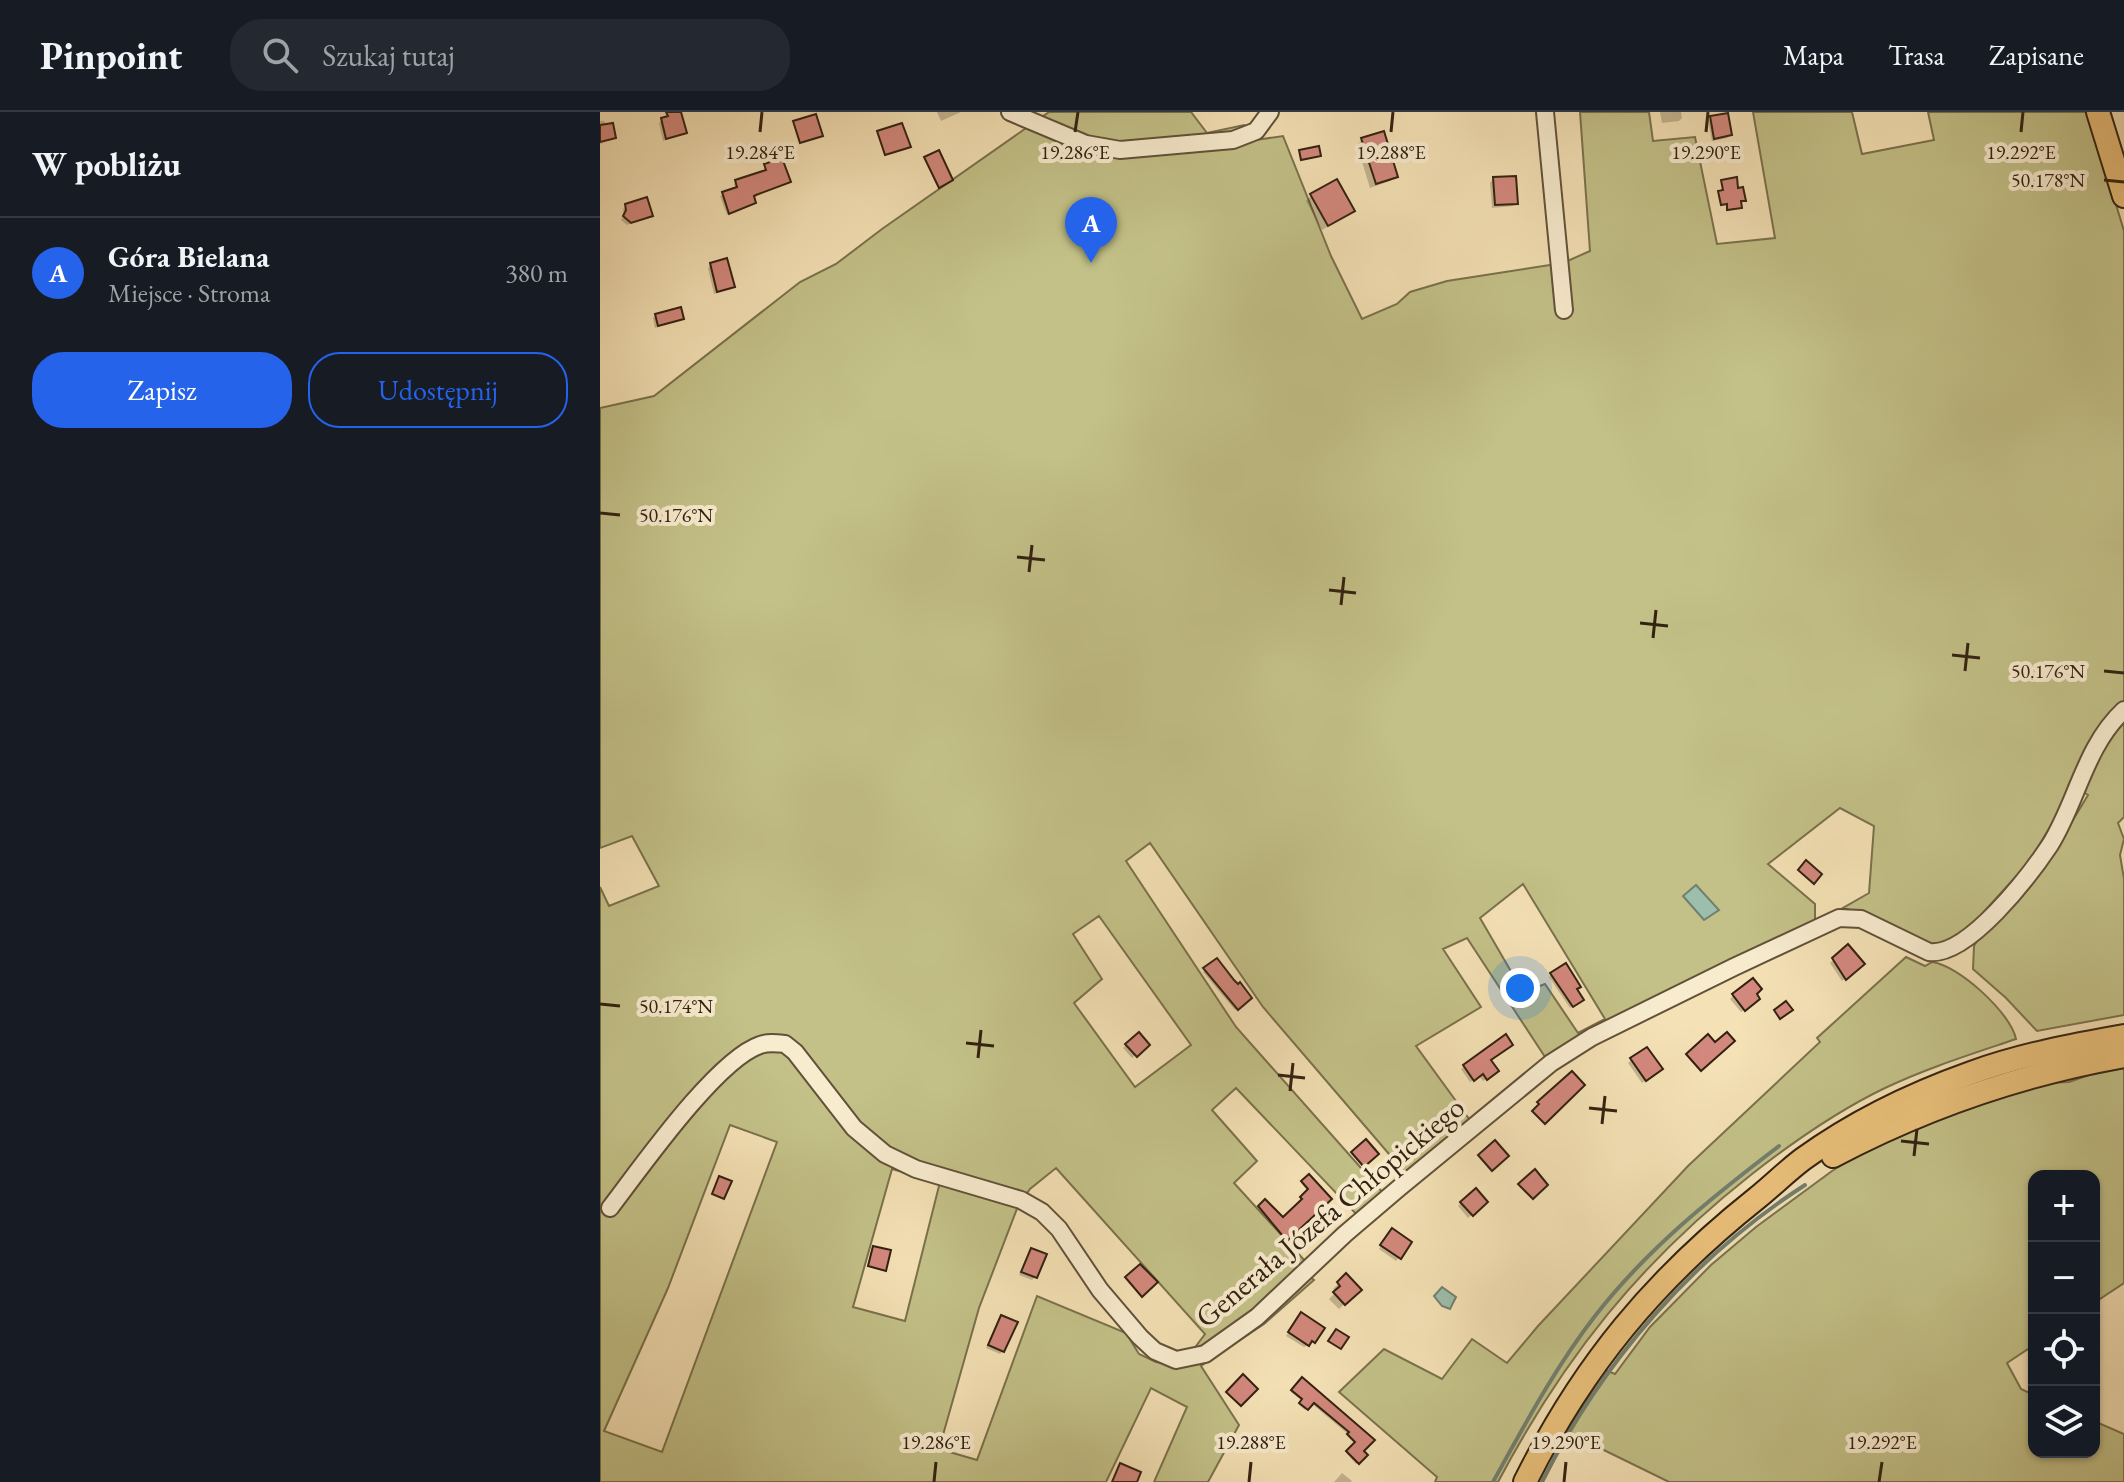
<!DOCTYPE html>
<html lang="pl">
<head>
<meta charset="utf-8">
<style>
  :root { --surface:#171b24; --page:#242831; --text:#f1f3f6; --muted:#9ea1a6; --line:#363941; --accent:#2563eb }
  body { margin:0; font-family:"EB Garamond",serif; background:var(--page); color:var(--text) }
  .controls { position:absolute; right:24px; bottom:24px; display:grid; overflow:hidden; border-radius:16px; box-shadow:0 2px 6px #0004 }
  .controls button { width:72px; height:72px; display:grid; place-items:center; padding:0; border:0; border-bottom:2px solid var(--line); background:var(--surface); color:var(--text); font:40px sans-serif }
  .you { position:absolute; left:920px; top:876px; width:28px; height:28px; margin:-20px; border:6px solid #fff; border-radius:50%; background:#1a73e8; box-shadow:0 0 0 12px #1a73e833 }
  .badge { display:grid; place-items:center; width:52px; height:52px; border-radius:50%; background:var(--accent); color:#fff; font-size:26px; font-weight:700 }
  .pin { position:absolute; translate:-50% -66px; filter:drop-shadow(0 2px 4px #0008) }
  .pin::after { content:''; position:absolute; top:42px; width:28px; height:24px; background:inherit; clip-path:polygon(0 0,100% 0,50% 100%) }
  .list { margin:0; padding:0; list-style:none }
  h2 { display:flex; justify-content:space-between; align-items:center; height:104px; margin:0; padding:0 32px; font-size:34px }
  h2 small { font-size:26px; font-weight:400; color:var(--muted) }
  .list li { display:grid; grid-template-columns:52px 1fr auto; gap:24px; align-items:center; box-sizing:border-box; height:112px; padding:0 32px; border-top:2px solid var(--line) }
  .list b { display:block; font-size:30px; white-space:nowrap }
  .list p { margin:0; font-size:26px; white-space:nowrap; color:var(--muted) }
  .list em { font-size:26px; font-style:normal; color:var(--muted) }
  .actions { display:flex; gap:16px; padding:24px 32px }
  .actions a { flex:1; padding:18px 0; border:2px solid var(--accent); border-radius:32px; text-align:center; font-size:28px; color:var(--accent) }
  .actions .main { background:var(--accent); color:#fff }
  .icon { flex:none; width:44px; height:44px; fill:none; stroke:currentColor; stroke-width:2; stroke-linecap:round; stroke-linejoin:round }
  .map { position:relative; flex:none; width:1524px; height:1370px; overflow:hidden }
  header { display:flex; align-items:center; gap:48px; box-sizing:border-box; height:112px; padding:0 40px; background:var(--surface); border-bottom:2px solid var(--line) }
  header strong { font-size:38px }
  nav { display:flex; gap:44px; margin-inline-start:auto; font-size:28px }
  .search { width:560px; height:72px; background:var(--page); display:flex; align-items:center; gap:20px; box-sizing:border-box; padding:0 28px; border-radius:32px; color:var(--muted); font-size:30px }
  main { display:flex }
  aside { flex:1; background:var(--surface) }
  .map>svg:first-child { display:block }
</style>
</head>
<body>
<header>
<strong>Pinpoint</strong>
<div class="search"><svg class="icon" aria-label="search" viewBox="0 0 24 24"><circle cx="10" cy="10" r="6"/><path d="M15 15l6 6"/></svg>Szukaj tutaj</div>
<nav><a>Mapa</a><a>Trasa</a><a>Zapisane</a></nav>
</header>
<main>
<aside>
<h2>W pobliżu<small></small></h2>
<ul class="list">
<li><span class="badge">A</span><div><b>Góra Bielana</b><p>Miejsce · Stroma</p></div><em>380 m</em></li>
</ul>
<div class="actions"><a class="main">Zapisz</a><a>Udostępnij</a></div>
</aside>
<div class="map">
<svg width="1524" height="1370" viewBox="0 0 1524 1370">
  <rect width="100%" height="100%" fill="#f4e1b5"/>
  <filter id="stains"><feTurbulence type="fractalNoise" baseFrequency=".0025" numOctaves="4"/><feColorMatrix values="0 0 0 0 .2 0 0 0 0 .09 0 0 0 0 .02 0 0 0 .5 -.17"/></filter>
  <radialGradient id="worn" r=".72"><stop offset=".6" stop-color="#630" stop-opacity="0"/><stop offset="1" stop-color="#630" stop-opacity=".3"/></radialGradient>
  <!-- green -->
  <g fill="#c3c188" stroke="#7a714c" stroke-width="2" fill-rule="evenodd">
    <path d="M 449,0 L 591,0 L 607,21 L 644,13 L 656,28 L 683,24 L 731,144 L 762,207 L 797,192 L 810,180 L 847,169 L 963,151 L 990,139 L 980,0 L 1049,0 L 1053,29 L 1095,25 L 1117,132 L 1175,126 L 1153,0 L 1252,0 L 1262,42 L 1334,28 L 1328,0 L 1488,0 L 1524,119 L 1524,705 L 1518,711 L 1524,727 L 1520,743 L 1524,767 L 1524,903 L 1437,919 L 1406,886 L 1373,857 L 1374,834 L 1383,819 L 1455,738 L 1488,683 L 1469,672 L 1459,700 L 1429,750 L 1372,813 L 1345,833 L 1329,835 L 1262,801 L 1243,796 L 1269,781 L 1274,714 L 1240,696 L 1168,752 L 1215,792 L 1215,810 L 947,948 L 867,826 L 843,837 L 881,895 L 816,934 L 872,1011 L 807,1063 L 663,895 L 550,731 L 526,749 L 636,915 L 784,1082 L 758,1104 L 636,976 L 612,998 L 657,1049 L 634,1071 L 705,1149 L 699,1155 L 714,1168 L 664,1212 L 601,1254 L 639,1313 L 608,1370 L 554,1370 L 587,1295 L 551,1276 L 506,1370 L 0,1370 L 0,775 L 9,794 L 59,774 L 32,724 L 0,736 L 0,296 L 54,284 L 200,170 L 236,152 L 282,117 ZM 923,772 L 1005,907 L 978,921 L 945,872 L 923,880 L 880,806 ZM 499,804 L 591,933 L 535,975 L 474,891 L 502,867 L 473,822 ZM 130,1013 L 177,1030 L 62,1340 L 4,1319 L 68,1176 ZM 456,1056 L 605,1222 L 581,1254 L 556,1250 L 539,1242 L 526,1221 L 437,1184 L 377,1348 L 339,1337 L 379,1196 L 418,1094 L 430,1077 ZM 292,1057 L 340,1070 L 305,1209 L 253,1195 Z"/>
    <path d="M 1306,845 L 1325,854 L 1332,850 C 1358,853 1411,901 1416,927 C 1372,942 1327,956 1285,976 C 1237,999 1193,1030 1152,1062 C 1040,1150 964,1245 898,1370 L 835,1370 L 837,1365 L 739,1280 L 784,1237 L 842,1267 L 872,1227 L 907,1251 L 938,1214 L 1088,1054 L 1220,930 L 1217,926 Z"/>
    <polygon points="1524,956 1524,1171 1494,1191 1494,1064 1434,1064 1434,1233 1407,1251 1421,1277 1434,1283 1434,1340 1494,1340 1494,1309 1524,1322 1524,1370 1069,1370 967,1320 1005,1258 1015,1262 1050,1215 1111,1153 1156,1115 1232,1059 1284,1026 1327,1009 1443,971 1469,970 1489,963"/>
  </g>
  <!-- water -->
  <g fill="#9cbead" stroke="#727f6e" stroke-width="2">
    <polygon points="1096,773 1119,798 1104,808 1083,784"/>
    <polygon points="842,1175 856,1185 850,1197 842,1194 834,1184"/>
  </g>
  <!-- shadow -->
  <g fill="#0003">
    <polygon points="337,0 361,0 341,9"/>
    <polygon points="1060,0 1081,0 1082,6 1079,9 1062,11"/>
    <polygon points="1111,6 1130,23 1127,26 1112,29 1108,9"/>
    <polygon points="62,8 85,20 63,29 59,11"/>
    <polygon points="0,9 4,9 14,26 0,32"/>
    <polygon points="762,28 796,64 790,69 770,76 757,33"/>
    <polygon points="165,54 188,70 152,85 151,93 127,103 120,84 136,78 134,72 136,70 164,60"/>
    <polygon points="893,67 916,91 913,94 892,96 890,71"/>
    <polygon points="711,84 752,99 722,118 706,89"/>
    <polygon points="26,94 50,104 27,113 21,108 24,103 23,97"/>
    <polygon points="112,152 133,174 130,177 114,182 108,156"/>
    <polygon points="56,203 81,206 55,216 53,206"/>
    <polygon points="1248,835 1262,852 1242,869 1230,851"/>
    <polygon points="616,849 650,886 635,898 603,860"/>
    <polygon points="952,862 975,878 979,890 970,896 949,865"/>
    <polygon points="1154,882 1155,889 1141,900 1130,887 1133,884"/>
    <polygon points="538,923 547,933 532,946 523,936"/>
    <polygon points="905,925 889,948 894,962 883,969 879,964 870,970 861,957"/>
    <polygon points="1031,948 1058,960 1042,971 1028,951"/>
    <polygon points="709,1065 730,1087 685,1128 659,1096 665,1090 683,1108 703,1089 701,1087 709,1080 702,1072"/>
    <polygon points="875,1079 885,1090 868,1106 858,1094"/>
    <polygon points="789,1121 799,1145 796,1149 779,1137"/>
    <polygon points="432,1138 435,1165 432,1168 419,1163"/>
    <polygon points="746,1164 759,1178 739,1197 729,1187 736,1180 733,1177"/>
    <polygon points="698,1206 714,1230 704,1235 686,1224"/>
    <polygon points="399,1208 403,1239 400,1242 386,1236"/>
    <polygon points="702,1268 772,1329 761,1339 765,1343 756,1352 746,1341 755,1332 747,1324 749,1323 711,1291 705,1298 699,1293 702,1289 691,1280"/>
    <polygon points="742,1361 752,1369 751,1370 734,1370"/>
  </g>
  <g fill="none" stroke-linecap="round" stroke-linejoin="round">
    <!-- stream -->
    <g stroke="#727f6e" stroke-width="4">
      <path d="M 893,1370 C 924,1314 956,1254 995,1204 C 1047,1137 1112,1085 1179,1034"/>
      <path d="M 942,1370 C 1002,1250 1092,1146 1205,1073"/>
    </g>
  </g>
  <!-- building -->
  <g fill="#d3887d" stroke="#322110" stroke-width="2">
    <polygon points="66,0 81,0 87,21 66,27 61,6 68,4"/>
    <polygon points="1128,1 1132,23 1114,27 1110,4"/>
    <polygon points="216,2 223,24 200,31 193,9"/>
    <polygon points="13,11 16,26 0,30 0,13"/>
    <polygon points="302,11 311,35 285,43 277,19"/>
    <polygon points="784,19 798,65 776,72 761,26"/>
    <polygon points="719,34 721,44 701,48 699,38"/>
    <polygon points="339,38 353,68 339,76 324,45"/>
    <polygon points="182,46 191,70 156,83 154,84 156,91 129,102 122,80 137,75 135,68 166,58 164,52"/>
    <polygon points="916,64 918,92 895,93 893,65"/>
    <polygon points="1137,65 1138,76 1143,75 1146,89 1141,89 1142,96 1127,98 1127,92 1121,93 1118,79 1123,78 1121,68"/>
    <polygon points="737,67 755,99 728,114 710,82"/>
    <polygon points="47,85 53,104 31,111 23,104 26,98 25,92"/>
    <polygon points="127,146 135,175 117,180 110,151"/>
    <polygon points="81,195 84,207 58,214 55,202"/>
    <polygon points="1206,748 1222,762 1214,772 1198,758"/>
    <polygon points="1248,832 1265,852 1246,868 1232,846"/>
    <polygon points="617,846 634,868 638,872 640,870 652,886 638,898 603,856"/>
    <polygon points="966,851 981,875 977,877 984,888 973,895 950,861"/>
    <polygon points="1153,866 1162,877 1157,882 1160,887 1145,899 1132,882"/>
    <polygon points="1186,889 1193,898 1180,907 1174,898"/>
    <polygon points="539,920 550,933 537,945 525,932"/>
    <polygon points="1127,920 1135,929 1101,959 1086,942 1108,922 1115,930"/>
    <polygon points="906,922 913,933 891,948 899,959 887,968 883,962 874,969 863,953"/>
    <polygon points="1047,935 1063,957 1046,969 1030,946"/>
    <polygon points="972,959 985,973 945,1012 932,999 939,992 937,990"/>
    <polygon points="766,1027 779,1042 764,1055 751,1040"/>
    <polygon points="895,1028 909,1044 892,1059 878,1043"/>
    <polygon points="935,1057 948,1073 933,1087 918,1072"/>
    <polygon points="709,1062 732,1087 687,1129 658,1094 665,1087 683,1105 702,1087 700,1085 708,1077 701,1069"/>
    <polygon points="119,1064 132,1069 124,1087 112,1082"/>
    <polygon points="876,1076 888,1090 873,1104 860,1090"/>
    <polygon points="792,1116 812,1130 801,1147 780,1133"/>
    <polygon points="273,1134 291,1138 286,1159 268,1154"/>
    <polygon points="431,1136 447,1142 437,1166 421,1160"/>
    <polygon points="540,1152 558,1170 542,1185 525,1165"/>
    <polygon points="746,1161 762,1178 745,1193 733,1180 740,1174 737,1170"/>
    <polygon points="701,1200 725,1216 715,1231 712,1229 709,1234 688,1220"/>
    <polygon points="401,1203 418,1210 404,1240 388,1233"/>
    <polygon points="736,1217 749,1225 741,1237 728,1229"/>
    <polygon points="643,1262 658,1277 641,1294 626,1280"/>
    <polygon points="702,1265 775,1328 764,1339 768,1343 759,1352 746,1339 755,1330 747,1322 749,1320 714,1291 708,1298 699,1291 702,1287 691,1278"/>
    <polygon points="520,1351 541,1360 537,1370 512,1370"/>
  </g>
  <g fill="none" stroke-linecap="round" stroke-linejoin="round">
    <defs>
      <g id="minor">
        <polyline points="410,0 486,32 520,38 633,28 656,19 670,0"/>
        <polyline points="945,0 964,198"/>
        <path d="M 10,1096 C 40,1057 116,948 160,933 C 168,930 176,931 185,932 L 195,940 L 254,1016 L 285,1042 L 316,1057 L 421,1088 L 442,1100 L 459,1117 L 500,1178 L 540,1225 L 555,1239 L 576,1248 L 605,1242 L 657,1205 L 745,1122 L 799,1076 L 951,951 L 992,925 L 1134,855 L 1239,806 L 1261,807 L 1329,840 C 1368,845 1430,763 1450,733 C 1477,690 1485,634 1524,598"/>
      </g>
      <g id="major">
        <polyline points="1498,0 1524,84"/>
        <path d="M 1233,1044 C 1324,996 1423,962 1524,944"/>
        <path d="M 925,1370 C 983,1253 1055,1167 1157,1086 C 1173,1073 1187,1059 1203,1047 C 1254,1010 1312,982 1371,961 C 1420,943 1473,933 1524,924"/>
      </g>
    </defs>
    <!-- minor casing -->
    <use href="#minor" stroke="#625139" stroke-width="20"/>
    <!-- major casing -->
    <use href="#major" stroke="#322110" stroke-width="26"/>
    <!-- minor -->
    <use href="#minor" stroke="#f8eccf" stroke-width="16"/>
    <!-- major -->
    <use href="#major" stroke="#eac07a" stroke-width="22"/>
  </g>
  <!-- ticks -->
  <path fill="none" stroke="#322110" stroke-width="3" d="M 160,20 L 162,0M 475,20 L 478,0M 791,20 L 793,0M 1106,20 L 1108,0M 1421,20 L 1423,0M 1504,68 L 1524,70M 0,401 L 20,403M 417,445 L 445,448M 429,460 L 432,433M 729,478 L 756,481M 741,493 L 744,465M 1040,511 L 1068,514M 1053,526 L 1056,498M 1352,543 L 1380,546M 1365,559 L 1368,531M 1504,559 L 1524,561M 0,892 L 20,894M 366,931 L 394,934M 378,946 L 381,918M 678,963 L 705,966M 690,979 L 693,951M 989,996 L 1017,999M 1002,1012 L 1005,984M 1301,1029 L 1329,1032M 1314,1044 L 1317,1017M 334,1370 L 336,1350M 649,1370 L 651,1350M 964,1370 L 966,1350M 1279,1370 L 1282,1350"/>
  <g text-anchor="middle" stroke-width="8" stroke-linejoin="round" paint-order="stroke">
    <!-- street labels -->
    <g font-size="30" fill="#322110" stroke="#f8eccf">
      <text transform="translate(730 1100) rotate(-40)" y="10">Generała Józefa Chłopickiego</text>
    </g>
  </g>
  <g font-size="20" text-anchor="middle" fill="#322110" stroke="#f8eccf" stroke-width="8" stroke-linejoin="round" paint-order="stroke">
    <text x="160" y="47">19.284°E</text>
    <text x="475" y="47">19.286°E</text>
    <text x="791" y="47">19.288°E</text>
    <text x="1106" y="47">19.290°E</text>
    <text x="1421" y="47">19.292°E</text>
    <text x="1448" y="75">50.178°N</text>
    <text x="76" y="410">50.176°N</text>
    <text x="1448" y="566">50.176°N</text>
    <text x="76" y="901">50.174°N</text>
    <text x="336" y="1337">19.286°E</text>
    <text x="651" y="1337">19.288°E</text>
    <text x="966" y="1337">19.290°E</text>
    <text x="1282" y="1337">19.292°E</text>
  </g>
  <rect width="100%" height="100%" filter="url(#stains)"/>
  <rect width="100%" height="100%" fill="url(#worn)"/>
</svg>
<div class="controls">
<button>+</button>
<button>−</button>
<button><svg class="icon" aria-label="locate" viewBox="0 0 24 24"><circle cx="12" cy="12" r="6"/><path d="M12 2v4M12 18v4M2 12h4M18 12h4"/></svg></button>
<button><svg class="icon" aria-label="layers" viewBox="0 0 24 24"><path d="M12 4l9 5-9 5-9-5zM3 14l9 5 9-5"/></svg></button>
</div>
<div class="you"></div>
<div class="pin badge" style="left:491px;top:151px">A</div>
</div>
</main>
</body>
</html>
